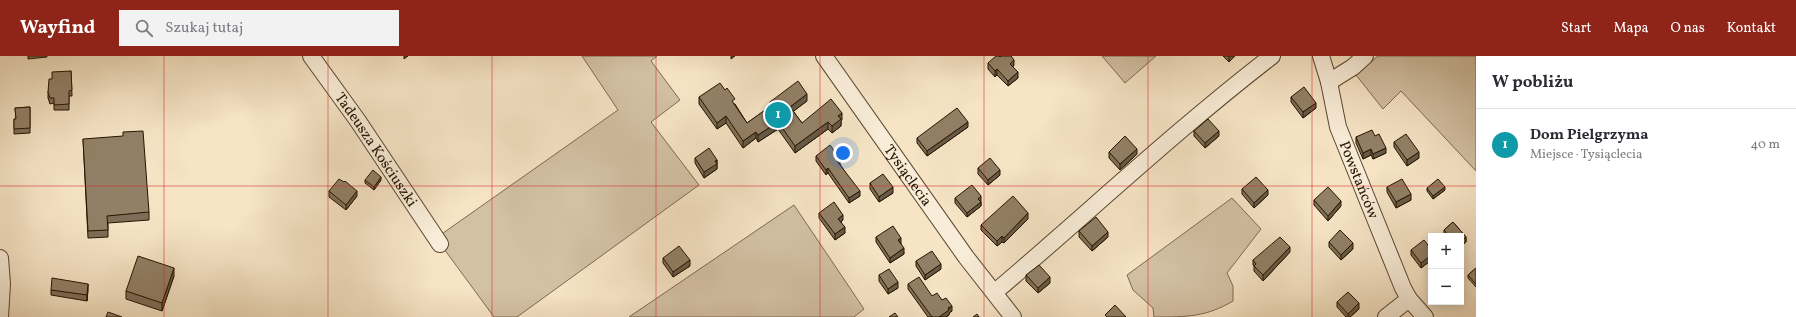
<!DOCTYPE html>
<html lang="pl">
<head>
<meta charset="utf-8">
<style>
  :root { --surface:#fff; --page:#f2f2f3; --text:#2b2b33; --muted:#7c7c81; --line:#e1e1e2; --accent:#8f2418 }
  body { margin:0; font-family:Vollkorn,serif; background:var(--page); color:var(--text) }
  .controls { position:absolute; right:12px; bottom:12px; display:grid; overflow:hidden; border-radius:0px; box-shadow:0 2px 10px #0003 }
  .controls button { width:36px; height:36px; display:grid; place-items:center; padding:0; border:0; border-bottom:1px solid var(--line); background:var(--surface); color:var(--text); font:20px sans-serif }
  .you { position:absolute; left:843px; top:97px; width:14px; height:14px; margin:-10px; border:3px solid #fff; border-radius:50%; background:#1a73e8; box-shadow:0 0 0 6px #1a73e833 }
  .badge { display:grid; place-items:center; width:26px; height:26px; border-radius:50%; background:var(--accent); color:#fff; font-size:13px; font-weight:700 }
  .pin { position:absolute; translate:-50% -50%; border:2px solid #fff; box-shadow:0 1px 4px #0006 }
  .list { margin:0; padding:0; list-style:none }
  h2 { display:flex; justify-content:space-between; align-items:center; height:52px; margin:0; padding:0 16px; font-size:17px }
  h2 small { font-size:13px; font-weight:400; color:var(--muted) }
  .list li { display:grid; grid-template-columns:26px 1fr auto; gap:12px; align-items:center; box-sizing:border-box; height:72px; padding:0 16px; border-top:1px solid var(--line) }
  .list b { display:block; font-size:15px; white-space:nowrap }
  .list p { margin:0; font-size:13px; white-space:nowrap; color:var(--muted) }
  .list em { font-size:13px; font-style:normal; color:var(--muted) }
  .icon { flex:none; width:22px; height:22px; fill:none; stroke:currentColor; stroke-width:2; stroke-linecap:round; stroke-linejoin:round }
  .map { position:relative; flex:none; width:1476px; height:261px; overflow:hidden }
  header { display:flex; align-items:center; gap:24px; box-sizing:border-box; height:56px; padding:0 20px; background:var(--accent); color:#fff }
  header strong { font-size:19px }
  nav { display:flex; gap:22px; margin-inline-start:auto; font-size:14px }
  .search { width:280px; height:36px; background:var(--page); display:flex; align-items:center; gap:10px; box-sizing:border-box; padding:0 14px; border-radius:0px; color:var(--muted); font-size:15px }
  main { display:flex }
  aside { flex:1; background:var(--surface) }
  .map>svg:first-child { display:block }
</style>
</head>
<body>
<header>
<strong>Wayfind</strong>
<div class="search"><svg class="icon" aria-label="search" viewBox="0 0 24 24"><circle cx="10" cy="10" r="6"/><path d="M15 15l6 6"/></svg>Szukaj tutaj</div>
<nav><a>Start</a><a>Mapa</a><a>O nas</a><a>Kontakt</a></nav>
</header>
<main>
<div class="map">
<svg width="1476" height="261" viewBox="0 0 1476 261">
  <rect width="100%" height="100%" fill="#f6e4c5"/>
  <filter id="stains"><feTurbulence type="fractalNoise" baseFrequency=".005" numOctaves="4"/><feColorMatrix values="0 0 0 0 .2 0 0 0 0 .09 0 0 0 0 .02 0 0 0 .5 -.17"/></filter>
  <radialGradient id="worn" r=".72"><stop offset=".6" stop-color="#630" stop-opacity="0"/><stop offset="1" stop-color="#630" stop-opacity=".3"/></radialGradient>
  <!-- green -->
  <g fill="#d3c1a4" stroke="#7c6a52">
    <polygon points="582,0 657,0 651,5 680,44 651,66 699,129 517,261 494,261 436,182 618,54"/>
    <polygon points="1102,0 1156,0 1125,27"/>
    <polygon points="1378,0 1476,0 1476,115 1401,35 1383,53 1356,19"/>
    <path d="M 1232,142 L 1261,173 L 1227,217 L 1233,230 L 1233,245 C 1206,261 1187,261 1154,261 L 1153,252 L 1133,234 L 1127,219 Z"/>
    <polygon points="794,149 864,253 854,261 629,261"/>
  </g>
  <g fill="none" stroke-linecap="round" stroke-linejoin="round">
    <defs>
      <g id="minor">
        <path id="s1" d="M 311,0 L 358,65 L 440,188"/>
        <path id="s2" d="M 824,0 L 966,201 L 1013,261"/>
        <path id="s3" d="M 1321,0 L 1329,26 L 1338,71 L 1403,232 L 1409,243 L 1425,261"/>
        <polyline points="1329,26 1353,11 1365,0"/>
        <polyline points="0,202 2,228 0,261"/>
        <path d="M 995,236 C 1087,158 1176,74 1272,0"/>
        <polyline points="1386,261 1409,243"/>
      </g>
    </defs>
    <!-- minor casing -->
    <use href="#minor" stroke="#5a4831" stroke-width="18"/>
    <!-- minor -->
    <use href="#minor" stroke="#f9edd9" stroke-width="16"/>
  </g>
  <!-- wall -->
  <g fill="#7e6e58" stroke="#261400">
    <polygon points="28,0 47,0 47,1 28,3"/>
    <polygon points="1223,0 1235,0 1229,6"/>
    <polygon points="988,7 1014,9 1013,11 1018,22 1008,30 997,19 995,21 988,13"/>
    <polygon points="71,15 72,40 69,40 69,54 54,54 54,47 50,48 48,42 48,36 52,23"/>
    <polygon points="699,41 735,48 747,67 770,51 770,46 807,45 793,55 802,67 842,64 841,65 841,70 832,77 828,73 795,97 778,73 758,86 756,82 743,92 726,67 717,73 699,48"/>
    <polygon points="1291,41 1316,52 1303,62 1291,46"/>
    <polygon points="30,51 30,77 14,78 14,63 16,63 15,52"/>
    <polygon points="968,71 927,100 917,87 917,82"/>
    <polygon points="1194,75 1219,80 1205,92 1194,80"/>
    <polygon points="1375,80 1386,97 1373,103 1371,99 1363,103 1356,87 1356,81"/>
    <polygon points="83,83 149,156 149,164 108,167 108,181 88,182"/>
    <polygon points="1394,86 1419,102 1407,110 1394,91"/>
    <polygon points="1109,96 1137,98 1120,114 1109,102"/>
    <polygon points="816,100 840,108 860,140 849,147 828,117 826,119 816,105"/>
    <polygon points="695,102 717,104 717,113 704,122 695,107"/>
    <polygon points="978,112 1000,119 988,129 978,118"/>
    <polygon points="365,124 381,124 374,134 365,127"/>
    <polygon points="870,127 893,137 879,146 870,133"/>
    <polygon points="1387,131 1411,144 1396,152 1387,136"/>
    <polygon points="1427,132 1445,134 1433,143 1427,135"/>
    <polygon points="1242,133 1268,139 1254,152 1242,138"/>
    <polygon points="329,135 357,140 346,154 329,141"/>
    <polygon points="955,142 981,145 981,150 967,161 955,147"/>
    <polygon points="1314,144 1341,150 1328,165 1314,149"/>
    <polygon points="819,157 843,164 841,166 845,177 835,184 819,162"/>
    <polygon points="1028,163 1004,187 1002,186 997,190 981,174 981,169"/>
    <polygon points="1453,166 1466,181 1466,186 1461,190 1461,180 1444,180 1444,174"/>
    <polygon points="1079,175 1108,181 1092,195 1079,181"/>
    <polygon points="876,181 901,187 904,198 890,207 876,186"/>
    <polygon points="1329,186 1353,193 1341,204 1329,191"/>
    <polygon points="1411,194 1430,201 1430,205 1421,212 1411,199"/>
    <polygon points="1290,196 1263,225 1254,215 1254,210 1253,209 1253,204"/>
    <polygon points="663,202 690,210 673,221 663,207"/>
    <polygon points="916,205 941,213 925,224 916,210"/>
    <polygon points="1476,212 1476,231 1468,222 1468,219"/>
    <polygon points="879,219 898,232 888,238 879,225"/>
    <polygon points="1026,219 1050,227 1038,237 1026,225"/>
    <polygon points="174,220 162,255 126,243 126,235"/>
    <polygon points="908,228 932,240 942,244 952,255 949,257 949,259 946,261 928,261 908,233"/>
    <polygon points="88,233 87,245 51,239 51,234"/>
    <polygon points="1337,246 1359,253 1350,261 1346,261 1337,251"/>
  </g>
  <!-- shaded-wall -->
  <g fill="#665a47" stroke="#261400">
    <polygon points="404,0 408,0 404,3"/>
    <polygon points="731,0 735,0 731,3"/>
    <polygon points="1229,0 1235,0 1229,6"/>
    <polygon points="1014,4 1014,9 1010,13 1010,8"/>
    <polygon points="997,13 997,19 995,21 995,15"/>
    <polygon points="1018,16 1018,22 1008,30 1008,25"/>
    <polygon points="807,38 807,45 790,58 790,51"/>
    <polygon points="1316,47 1316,52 1303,62 1303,56"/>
    <polygon points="842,57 842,64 841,65 841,70 832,77 832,70 838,60"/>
    <polygon points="726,60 726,67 717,73 717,67"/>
    <polygon points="778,66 778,73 758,86 758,79"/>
    <polygon points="828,66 828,73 795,97 795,90"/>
    <polygon points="968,66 968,71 927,100 927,95"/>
    <polygon points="1219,75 1219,80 1205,92 1205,87"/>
    <polygon points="756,76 756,82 743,92 743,85"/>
    <polygon points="1386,92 1386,97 1373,103 1373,98"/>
    <polygon points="1137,93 1137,98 1120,114 1120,108"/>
    <polygon points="1371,93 1371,99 1363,103 1363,97"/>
    <polygon points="1419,96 1419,102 1407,110 1407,104"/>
    <polygon points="840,103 840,108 837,110 837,105"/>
    <polygon points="717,104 717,113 704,122 704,116"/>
    <polygon points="828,112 828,117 826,119 826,114"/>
    <polygon points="1000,114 1000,119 988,129 988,124"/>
    <polygon points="381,121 381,124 374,134 374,131"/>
    <polygon points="893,131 893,137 879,146 879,141"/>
    <polygon points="1445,131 1445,134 1433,143 1433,140"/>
    <polygon points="1268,134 1268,139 1254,152 1254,147"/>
    <polygon points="357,135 357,140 346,154 346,149"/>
    <polygon points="860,135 860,140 849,147 849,142"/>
    <polygon points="1411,138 1411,144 1396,152 1396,146"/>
    <polygon points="981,140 981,145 978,147 978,143"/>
    <polygon points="1341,145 1341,150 1328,165 1328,160"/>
    <polygon points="981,146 981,150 967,161 967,157"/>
    <polygon points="1028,157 1028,163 1004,187 1004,182"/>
    <polygon points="843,159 843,164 838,168 838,163"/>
    <polygon points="845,171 845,177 835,184 835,178"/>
    <polygon points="1108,176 1108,181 1092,195 1092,190"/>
    <polygon points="1002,180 1002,186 997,190 997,185"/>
    <polygon points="1466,181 1466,186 1461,190 1461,185"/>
    <polygon points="901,182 901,187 898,189 898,184"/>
    <polygon points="1353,187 1353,193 1341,204 1341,199"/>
    <polygon points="1290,191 1290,196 1263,225 1263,219"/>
    <polygon points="904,192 904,198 890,207 890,202"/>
    <polygon points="1431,194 1431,200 1430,201 1430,205 1421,212 1421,207 1428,197"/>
    <polygon points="690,204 690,210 673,221 673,216"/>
    <polygon points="941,208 941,213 925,224 925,219"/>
    <polygon points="174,212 174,220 162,255 162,247"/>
    <polygon points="1050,221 1050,227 1038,237 1038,232"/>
    <polygon points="898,226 898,232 888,238 888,233"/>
    <polygon points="88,228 88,233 87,245 87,239"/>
    <polygon points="1359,247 1359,253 1350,261 1348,261 1348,258"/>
    <polygon points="952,250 952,255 949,257 949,259 946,261 939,261"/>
  </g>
  <!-- building -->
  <g fill="#928066" stroke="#261400">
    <polygon points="996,0 999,0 1000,1 1001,0 1011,0 1014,4 1010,8 1018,16 1008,25 997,13 995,15 988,7"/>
    <polygon points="71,15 72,34 69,35 69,48 54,49 54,42 50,42 48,36 49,23 52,23 52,16"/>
    <polygon points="798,25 807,38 790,51 802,67 831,43 842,57 838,60 841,63 832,70 828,66 795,90 778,66 758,79 756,76 743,85 726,60 717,67 699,41 720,27 725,34 727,32 735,43 732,45 747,67 772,49 770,46"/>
    <polygon points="1304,31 1316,47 1303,56 1291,41"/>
    <polygon points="30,51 30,72 14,73 14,63 16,63 15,52"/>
    <polygon points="957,52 968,66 927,95 917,82"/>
    <polygon points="1208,63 1219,75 1205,87 1194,75"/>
    <polygon points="1372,74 1375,80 1379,78 1386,92 1373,98 1371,93 1363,97 1356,81"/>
    <polygon points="143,75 149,156 107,160 108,174 88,175 83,83 123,80 123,76"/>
    <polygon points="1406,78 1419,96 1407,104 1394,86"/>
    <polygon points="1125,80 1137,93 1120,108 1109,96"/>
    <polygon points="830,89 840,103 837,105 860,135 849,142 828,112 826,114 816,100"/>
    <polygon points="709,92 717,104 715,105 717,108 704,116 695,102"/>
    <polygon points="990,102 1000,114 988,124 978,112"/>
    <polygon points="373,114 381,121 374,131 365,124"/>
    <polygon points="883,118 893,131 879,141 870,127"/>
    <polygon points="1256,121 1268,134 1254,147 1242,133"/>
    <polygon points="339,123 344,126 345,125 357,135 346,149 329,135"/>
    <polygon points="1402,123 1411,138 1396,146 1387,131"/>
    <polygon points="1438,123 1445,131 1433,140 1427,132"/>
    <polygon points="972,129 981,140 978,143 981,146 967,157 955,142"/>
    <polygon points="1328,131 1341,145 1328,160 1314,144"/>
    <polygon points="1013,140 1028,157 1004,182 1002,180 997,185 981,169"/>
    <polygon points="834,146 843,159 838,163 845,171 835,178 819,157"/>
    <polygon points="1096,161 1108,176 1092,190 1079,175"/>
    <polygon points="1453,166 1466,181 1461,185 1461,180 1449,180 1444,174"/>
    <polygon points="893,170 901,182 898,184 904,192 890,202 876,181"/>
    <polygon points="1340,174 1353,187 1341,199 1329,186"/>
    <polygon points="1280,181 1290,191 1263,219 1254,210 1256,208 1253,204"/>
    <polygon points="1424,184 1431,193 1431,194 1428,197 1430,200 1421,207 1411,194"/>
    <polygon points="679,190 690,204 673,216 663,202"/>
    <polygon points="932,195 941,208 925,219 916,205"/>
    <polygon points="138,200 174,212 162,247 126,235"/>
    <polygon points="1039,209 1050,221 1038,232 1026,219"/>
    <polygon points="1476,212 1476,228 1468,219"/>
    <polygon points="889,213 898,226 888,233 879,219"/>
    <polygon points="919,221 932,240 937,237 942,244 946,242 952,250 948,252 949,254 939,261 932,261 908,228"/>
    <polygon points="52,222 88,228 87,239 51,234"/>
    <polygon points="1348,236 1359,247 1348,258 1337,246"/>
    <polygon points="1115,249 1126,261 1107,261 1105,259"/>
    <polygon points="108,256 122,261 106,261"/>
    <polygon points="895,257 898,261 889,261"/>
    <polygon points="977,258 979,261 973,261"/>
  </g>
  <!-- grid -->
  <path fill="none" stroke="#d62828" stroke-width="1" stroke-opacity="0.55" d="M 164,0 L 164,261M 328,0 L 328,261M 492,0 L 492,261M 656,0 L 656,261M 820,0 L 820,261M 984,0 L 984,261M 1148,0 L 1148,261M 1312,0 L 1312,261M 0,130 L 1476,130"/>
  <g text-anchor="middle" stroke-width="3.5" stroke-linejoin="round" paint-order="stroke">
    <!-- street labels -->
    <g font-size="15" fill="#261400" stroke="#f9edd9">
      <text dy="5" stroke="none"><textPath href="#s1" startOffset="114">Tadeusza Kościuszki</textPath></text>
      <text dy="5" stroke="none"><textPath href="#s2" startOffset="146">Tysiąclecia</textPath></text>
      <text dy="5" stroke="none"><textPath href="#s3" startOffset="130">Powstańców</textPath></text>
    </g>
  </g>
  <rect width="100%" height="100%" filter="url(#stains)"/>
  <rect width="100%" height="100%" fill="url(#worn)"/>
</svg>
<div class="controls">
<button>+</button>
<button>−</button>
</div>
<div class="you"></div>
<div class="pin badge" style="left:778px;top:59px;background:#0f9aa8">1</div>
</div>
<aside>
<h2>W pobliżu<small></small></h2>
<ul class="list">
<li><span class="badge" style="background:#0f9aa8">1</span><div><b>Dom Pielgrzyma</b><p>Miejsce · Tysiąclecia</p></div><em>40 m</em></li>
</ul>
</aside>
</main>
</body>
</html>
